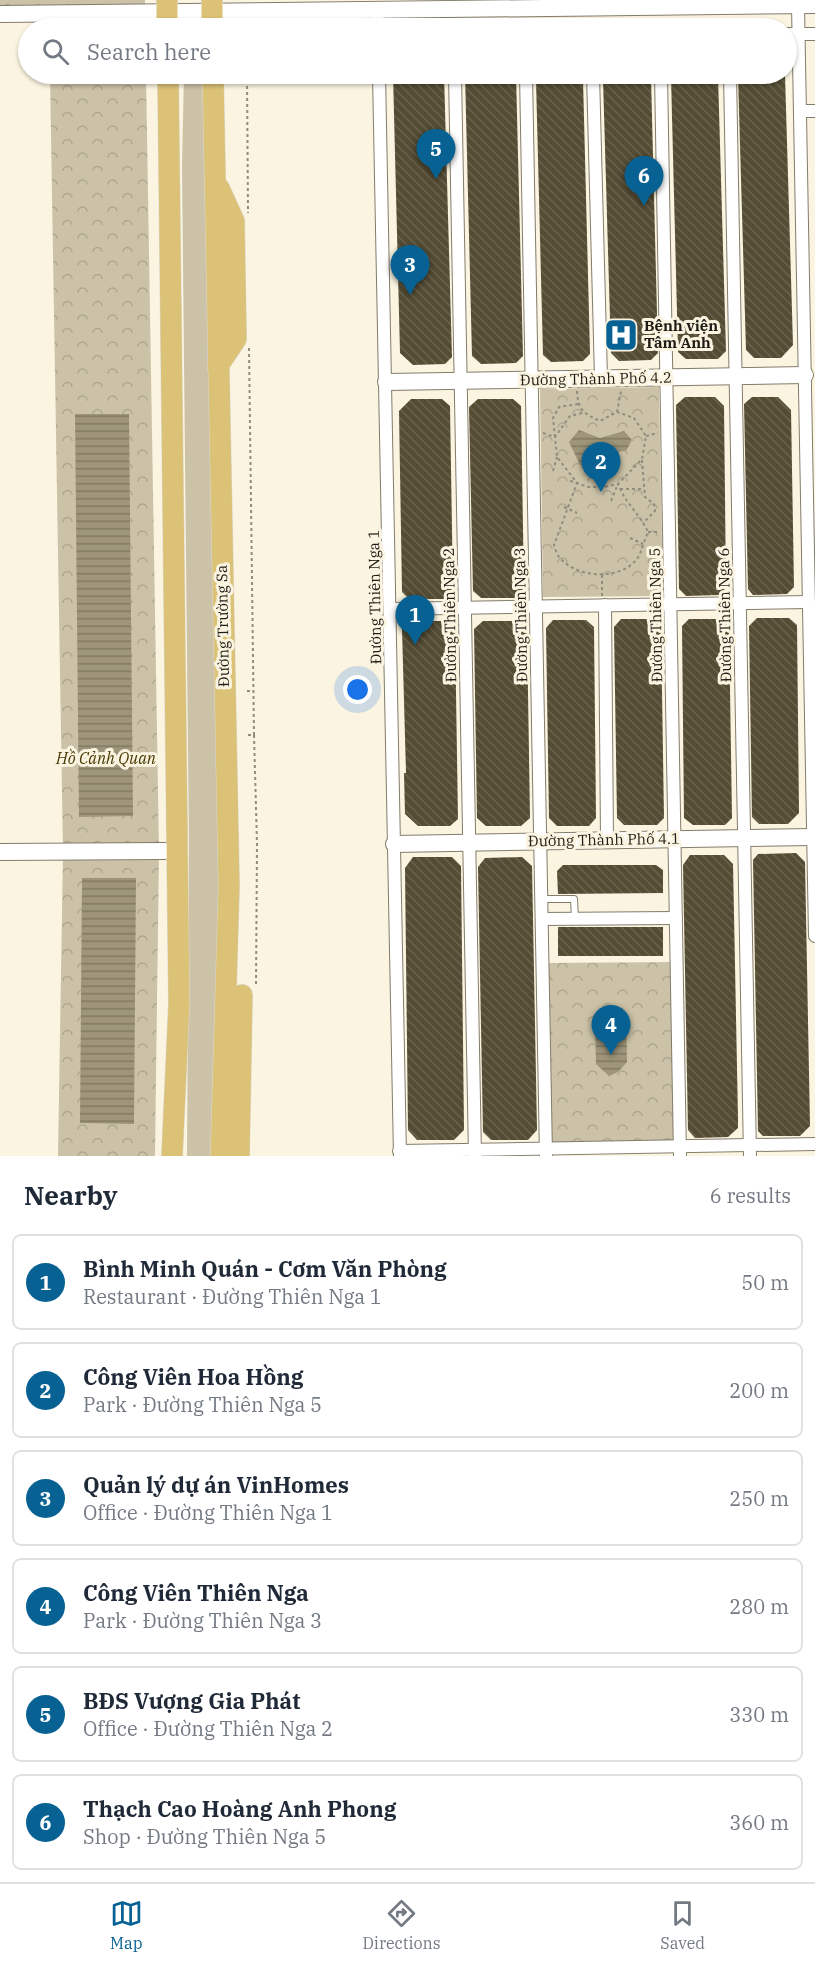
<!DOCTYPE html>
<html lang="en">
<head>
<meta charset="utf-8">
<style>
  :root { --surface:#fff; --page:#f2f2f3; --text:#1f2937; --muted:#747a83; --line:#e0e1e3; --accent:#076293 }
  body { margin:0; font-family:"IBM Plex Serif",serif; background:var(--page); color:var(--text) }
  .you { position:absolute; left:358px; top:690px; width:21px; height:21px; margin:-15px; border:4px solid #fff; border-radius:50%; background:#1a73e8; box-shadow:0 0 0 9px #1a73e833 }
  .badge { display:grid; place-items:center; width:39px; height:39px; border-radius:50%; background:var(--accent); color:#fff; font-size:20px; font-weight:700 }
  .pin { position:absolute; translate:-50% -50px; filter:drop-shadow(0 2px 3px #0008) }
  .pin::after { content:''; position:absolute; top:32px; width:21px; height:18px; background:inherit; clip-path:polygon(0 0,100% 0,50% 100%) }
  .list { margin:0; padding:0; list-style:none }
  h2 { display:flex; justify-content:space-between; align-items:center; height:78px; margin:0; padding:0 24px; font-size:26px }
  h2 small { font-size:20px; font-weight:400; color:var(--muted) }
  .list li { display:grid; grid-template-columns:39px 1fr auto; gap:18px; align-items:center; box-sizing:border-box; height:96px; margin:0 12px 12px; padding:0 12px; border:2px solid var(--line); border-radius:9px }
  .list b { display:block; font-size:22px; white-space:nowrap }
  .list p { margin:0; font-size:20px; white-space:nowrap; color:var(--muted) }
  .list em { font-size:20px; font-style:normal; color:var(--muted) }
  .icon { flex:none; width:33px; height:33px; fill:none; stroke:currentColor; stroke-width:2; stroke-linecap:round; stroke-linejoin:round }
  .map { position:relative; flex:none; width:815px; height:1156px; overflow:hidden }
  .search { position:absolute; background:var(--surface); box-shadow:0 2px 4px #0004; left:18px; right:18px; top:18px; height:66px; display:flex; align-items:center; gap:15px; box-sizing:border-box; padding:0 21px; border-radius:33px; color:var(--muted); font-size:22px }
  .sheet { height:726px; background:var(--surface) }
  nav { display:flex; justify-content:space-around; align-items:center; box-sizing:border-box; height:84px; border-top:2px solid var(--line); background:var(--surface); font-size:16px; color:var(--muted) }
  nav a { display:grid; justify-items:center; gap:3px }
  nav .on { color:var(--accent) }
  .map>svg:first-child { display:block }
</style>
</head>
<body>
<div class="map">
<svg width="815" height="1156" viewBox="0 0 815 1156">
  <defs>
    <pattern id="park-crowns" width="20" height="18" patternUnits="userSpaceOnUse" patternTransform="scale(1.5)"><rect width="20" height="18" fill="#cbc2a7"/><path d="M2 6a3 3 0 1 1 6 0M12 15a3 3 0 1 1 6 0" fill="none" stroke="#aea68f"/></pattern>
    <pattern id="water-rules" width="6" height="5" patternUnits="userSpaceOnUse" patternTransform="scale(1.5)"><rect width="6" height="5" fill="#9f957a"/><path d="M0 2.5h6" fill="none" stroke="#817963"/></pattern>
    <pattern id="building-back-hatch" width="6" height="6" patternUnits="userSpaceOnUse" patternTransform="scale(1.5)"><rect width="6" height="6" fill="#544c33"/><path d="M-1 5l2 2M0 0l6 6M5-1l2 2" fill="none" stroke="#69624e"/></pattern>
  </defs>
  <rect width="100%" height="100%" fill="#fbf4e1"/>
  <!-- grass -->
  <g fill="#cbc2a7">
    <polygon points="779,22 780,28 397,28"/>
    <polygon points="184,74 203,74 219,843 214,1156 187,1156 189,847 182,165"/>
  </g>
  <!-- park -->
  <g fill="url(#park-crowns)">
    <polygon points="0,0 145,0 145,28 49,28 49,13 0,14"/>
    <polygon points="50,74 146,74 159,851 155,1156 58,1156 63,852"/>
    <polygon points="659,387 663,596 543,597 540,389"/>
    <polygon points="676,962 680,1146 546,1148 543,963"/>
  </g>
  <!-- water -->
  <g fill="url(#water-rules)">
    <polygon points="75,414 129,414 133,816 79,817"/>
    <path d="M 579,430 L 600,438 L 624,431 L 632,440 L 626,451 L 615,452 C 609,466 595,469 580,465 L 569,442 Z"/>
    <polygon points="82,878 136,878 134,1124 80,1123"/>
    <polygon points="612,1010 626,1022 627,1062 618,1072 609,1076 596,1064 595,1024 606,1011"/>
  </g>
  <!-- building -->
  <g fill="url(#building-back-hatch)">
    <polygon points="393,74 444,74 452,357 445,364 413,365 400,353"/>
    <polygon points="465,74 516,74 523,356 516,363 481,364 472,356"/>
    <polygon points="785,75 793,345 781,358 754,358 746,350 738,76"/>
    <polygon points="718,76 726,351 718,359 686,359 678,352 671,77"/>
    <polygon points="651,78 658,353 651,360 619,361 611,353 603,79"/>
    <polygon points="583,79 590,354 583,361 551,362 543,355 536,80"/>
    <polygon points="685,397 715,397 724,406 726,588 719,595 686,596 679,589 676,405"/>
    <polygon points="752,397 778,397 791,410 794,587 787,594 753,595 748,589 744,404"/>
    <polygon points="411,399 442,399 450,406 453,591 445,599 409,599 402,592 399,411"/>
    <polygon points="478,399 513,399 521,406 524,590 516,598 481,598 473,591 469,407"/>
    <polygon points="757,618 789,618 797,625 799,813 788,824 759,824 752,817 749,626"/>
    <polygon points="621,619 654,619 661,627 664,818 657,825 624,825 617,818 614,627"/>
    <polygon points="689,619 722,619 729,626 732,818 725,825 693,825 684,818 682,626"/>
    <polygon points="553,620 586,620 594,627 596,818 589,826 557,826 549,818 546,628"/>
    <polygon points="410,621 447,621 455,629 458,819 450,826 418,826 405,814 404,773 406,773 402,629"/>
    <polygon points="483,621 518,621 527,629 530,818 521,826 486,826 477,818 474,629"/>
    <polygon points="796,853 805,862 810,1126 800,1136 763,1136 758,1131 753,860 758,854"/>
    <polygon points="690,855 724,855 733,864 738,1118 738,1128 728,1137 695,1138 688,1130 683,865"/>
    <polygon points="413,857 452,857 461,866 464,1130 454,1140 417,1140 408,1130 405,868"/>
    <polygon points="522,857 532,866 537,1130 528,1140 491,1140 483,1132 478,867 485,858"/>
    <polygon points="563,865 656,865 663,870 663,893 558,894 557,871"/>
    <rect x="558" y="927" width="105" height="29"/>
  </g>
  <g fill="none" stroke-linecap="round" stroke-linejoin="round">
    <defs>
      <polyline id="service" points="542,899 574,899 575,919"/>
      <g id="minor">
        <polyline points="798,5 815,936"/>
        <polyline points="377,11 378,28"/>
        <polyline points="786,34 815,34"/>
        <polyline points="379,74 400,1156"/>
        <polyline points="455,74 475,1156"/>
        <polyline points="526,74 546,1156"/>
        <polyline points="593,74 601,378"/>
        <polyline points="661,74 680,1156"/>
        <polyline points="730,74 750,1156"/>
        <polyline points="800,111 815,111"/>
        <polyline points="605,605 607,840"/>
        <polyline points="390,609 809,602"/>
        <polyline points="542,919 676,918"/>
        <polyline points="399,1151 815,1144"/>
      </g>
      <g id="tertiary">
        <polyline points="0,14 815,5"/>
        <polyline points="386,382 805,375"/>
        <polyline points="394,844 813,837"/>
        <polyline points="0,852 165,851"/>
      </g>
      <g id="trunk">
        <polyline points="167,0 167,28"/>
        <polyline points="212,0 212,28"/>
        <polyline points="168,74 179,1004 172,1156"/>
        <polyline points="213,74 229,886 221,1156"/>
        <polyline points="218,366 236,339 234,221 219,188"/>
        <polyline points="239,1156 242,995"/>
      </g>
    </defs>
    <!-- service casing -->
    <use href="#service" stroke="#837c6b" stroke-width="8"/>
    <!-- minor casing -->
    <use href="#minor" stroke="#837c6b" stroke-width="14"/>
    <!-- tertiary casing -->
    <use href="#tertiary" stroke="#837c6b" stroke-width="18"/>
    <!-- trunk casing -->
    <use href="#trunk" stroke="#dbdbda" stroke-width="22"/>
    <!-- path -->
    <g stroke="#908c7e" stroke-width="2" stroke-dasharray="3 3" stroke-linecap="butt">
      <polyline points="573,28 573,21"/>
      <polyline points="770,28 770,18"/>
      <polyline points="247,74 248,213"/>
      <polyline points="249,348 254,735"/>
      <path d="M 577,391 C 578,410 583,413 600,421 L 617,412 L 621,391"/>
      <polyline points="582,413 570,416 555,437 557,457 577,483 588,487 604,487 618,484 642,459 646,436 634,418 617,412"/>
      <polyline points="543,433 555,437"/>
      <polyline points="646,436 658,433"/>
      <polyline points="555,437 553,418 559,407 578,404"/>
      <polyline points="642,460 645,497 654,504 655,511 643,523"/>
      <polyline points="553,471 557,457"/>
      <polyline points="604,473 604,487"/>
      <path d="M 570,481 L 577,483 L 554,545 C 555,549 557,555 560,558 C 577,578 620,581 637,559 C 642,552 644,540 648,532 C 640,514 625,503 618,484"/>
      <polyline points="620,489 644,489"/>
      <polyline points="611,501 618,484"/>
      <polyline points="564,507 577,513"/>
      <polyline points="648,532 660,532"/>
      <polyline points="630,538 643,544"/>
      <polyline points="602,596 602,575"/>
      <polyline points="247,691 254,691"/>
      <polyline points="248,735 254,735 257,844 256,987"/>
    </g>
    <!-- service -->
    <use href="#service" stroke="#fff" stroke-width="6"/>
    <!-- minor -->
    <use href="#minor" stroke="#fff" stroke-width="12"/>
    <!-- tertiary -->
    <use href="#tertiary" stroke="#fff" stroke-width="16"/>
    <!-- trunk -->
    <use href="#trunk" stroke="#dbc276" stroke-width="21"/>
  </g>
  <!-- icons -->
  <defs>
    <symbol id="hospital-square" viewBox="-11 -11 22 22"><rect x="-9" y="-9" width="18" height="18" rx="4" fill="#076293" stroke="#fbf4e1"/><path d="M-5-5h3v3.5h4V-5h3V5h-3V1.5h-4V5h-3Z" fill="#fff"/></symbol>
  </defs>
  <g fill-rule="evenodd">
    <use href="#hospital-square" x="602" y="316" width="38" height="38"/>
  </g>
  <g text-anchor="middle" stroke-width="6" stroke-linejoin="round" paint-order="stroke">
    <!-- poi labels -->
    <g font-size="15" font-weight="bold" fill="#1f1d16" stroke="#fbf4e1" text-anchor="start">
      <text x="644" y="331">Bệnh viện<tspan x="644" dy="17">Tâm Anh</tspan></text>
    </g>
    <!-- street labels -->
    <g font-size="15" fill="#1f1d16" stroke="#fbf4e1">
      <text transform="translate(596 379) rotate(-1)" y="5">Đường Thành Phố 4.2</text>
      <text transform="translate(375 597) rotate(-91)" y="5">Đường Thiên Nga 1</text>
      <text transform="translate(450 615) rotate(-91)" y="5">Đường Thiên Nga 2</text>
      <text transform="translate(521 615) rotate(-91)" y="5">Đường Thiên Nga 3</text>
      <text transform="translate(656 615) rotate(-91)" y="5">Đường Thiên Nga 5</text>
      <text transform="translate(725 615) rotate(-91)" y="5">Đường Thiên Nga 6</text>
      <text transform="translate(223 626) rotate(-91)" y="5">Đường Trường Sa</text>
      <text transform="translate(604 840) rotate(-1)" y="5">Đường Thành Phố 4.1</text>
    </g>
    <!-- water labels -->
    <g font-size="16" font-style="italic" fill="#4a3a04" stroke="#fbf4e1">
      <text x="106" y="764">Hồ Cảnh Quan</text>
    </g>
  </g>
</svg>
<div class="you"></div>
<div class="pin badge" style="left:415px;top:645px">1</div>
<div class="pin badge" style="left:601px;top:492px">2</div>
<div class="pin badge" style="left:410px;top:295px">3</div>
<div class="pin badge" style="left:611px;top:1055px">4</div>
<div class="pin badge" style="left:436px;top:179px">5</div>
<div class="pin badge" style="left:644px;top:206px">6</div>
<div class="search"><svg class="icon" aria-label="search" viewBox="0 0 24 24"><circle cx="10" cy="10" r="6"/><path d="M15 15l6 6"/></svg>Search here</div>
</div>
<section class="sheet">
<h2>Nearby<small>6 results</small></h2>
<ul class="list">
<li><span class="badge">1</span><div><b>Bình Minh Quán - Cơm Văn Phòng</b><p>Restaurant · Đường Thiên Nga 1</p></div><em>50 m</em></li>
<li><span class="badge">2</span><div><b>Công Viên Hoa Hồng</b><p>Park · Đường Thiên Nga 5</p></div><em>200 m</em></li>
<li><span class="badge">3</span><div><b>Quản lý dự án VinHomes</b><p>Office · Đường Thiên Nga 1</p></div><em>250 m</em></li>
<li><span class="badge">4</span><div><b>Công Viên Thiên Nga</b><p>Park · Đường Thiên Nga 3</p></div><em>280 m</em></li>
<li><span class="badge">5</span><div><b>BĐS Vượng Gia Phát</b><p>Office · Đường Thiên Nga 2</p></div><em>330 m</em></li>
<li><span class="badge">6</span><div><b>Thạch Cao Hoàng Anh Phong</b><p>Shop · Đường Thiên Nga 5</p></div><em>360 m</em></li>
</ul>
</section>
<nav>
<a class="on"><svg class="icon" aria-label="map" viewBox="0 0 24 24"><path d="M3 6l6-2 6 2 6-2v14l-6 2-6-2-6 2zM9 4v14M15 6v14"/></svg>Map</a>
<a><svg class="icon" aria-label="directions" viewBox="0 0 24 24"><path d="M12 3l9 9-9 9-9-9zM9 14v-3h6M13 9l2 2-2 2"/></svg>Directions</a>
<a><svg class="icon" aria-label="saved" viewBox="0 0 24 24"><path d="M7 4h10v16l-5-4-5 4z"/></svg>Saved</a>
</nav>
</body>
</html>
